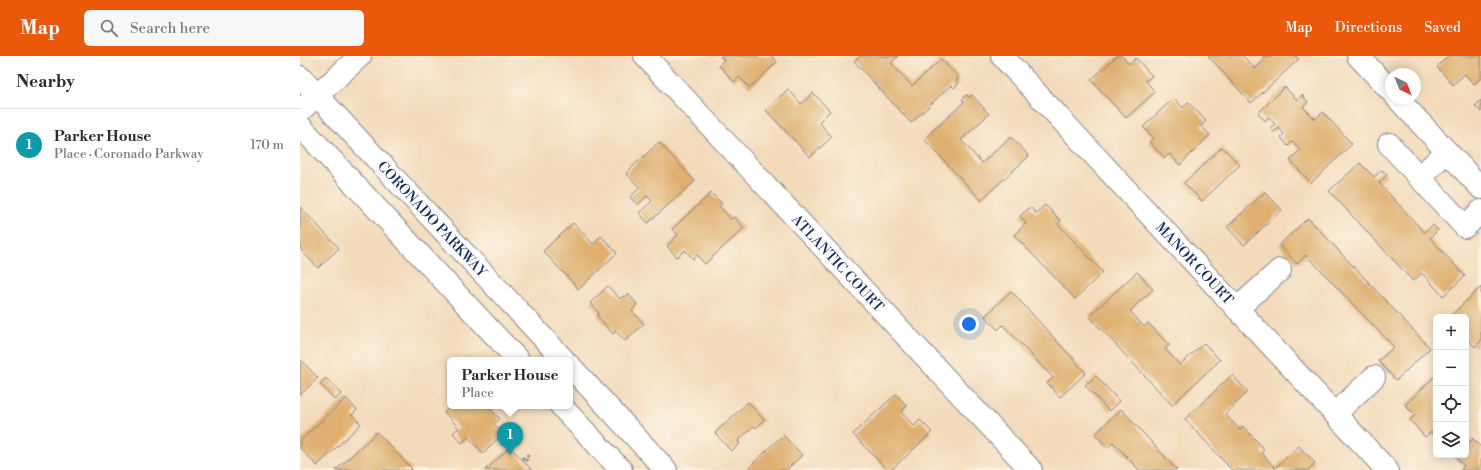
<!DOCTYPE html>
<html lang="en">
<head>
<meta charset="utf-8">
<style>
  :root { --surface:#fff; --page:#f7f7f7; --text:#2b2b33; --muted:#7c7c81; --line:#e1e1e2; --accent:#ea580c }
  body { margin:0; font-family:"Libre Bodoni",serif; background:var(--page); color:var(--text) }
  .controls { position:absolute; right:12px; bottom:12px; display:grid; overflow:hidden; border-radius:6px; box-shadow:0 2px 10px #0003 }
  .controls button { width:36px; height:36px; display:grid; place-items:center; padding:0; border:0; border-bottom:1px solid var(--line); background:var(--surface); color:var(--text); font:20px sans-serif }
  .compass { position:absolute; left:1085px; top:12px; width:36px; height:36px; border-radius:50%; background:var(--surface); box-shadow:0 2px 10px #0003; rotate:137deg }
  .you { position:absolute; left:669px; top:268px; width:14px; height:14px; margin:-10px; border:3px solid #fff; border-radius:50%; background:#1a73e8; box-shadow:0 0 0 6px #1a73e833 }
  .badge { display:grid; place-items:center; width:26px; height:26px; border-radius:50%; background:var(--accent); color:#fff; font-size:13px; font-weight:700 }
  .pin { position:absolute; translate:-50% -33px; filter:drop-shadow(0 1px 2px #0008) }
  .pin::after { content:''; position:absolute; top:21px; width:14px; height:12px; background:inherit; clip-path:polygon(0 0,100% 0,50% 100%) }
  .popup { position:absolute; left:147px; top:301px; width:126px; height:52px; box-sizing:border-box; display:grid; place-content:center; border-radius:6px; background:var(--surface); filter:drop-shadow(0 1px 3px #0005); font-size:13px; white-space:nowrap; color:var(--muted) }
  .popup b { font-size:15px; color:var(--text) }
  .popup::after { content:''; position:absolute; left:50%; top:100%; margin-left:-8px; border:8px solid transparent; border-top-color:var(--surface) }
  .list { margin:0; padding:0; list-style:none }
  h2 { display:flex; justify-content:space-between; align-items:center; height:52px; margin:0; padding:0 16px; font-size:17px }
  h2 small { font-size:13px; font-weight:400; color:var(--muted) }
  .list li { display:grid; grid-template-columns:26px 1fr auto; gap:12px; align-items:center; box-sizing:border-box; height:72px; padding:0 16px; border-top:1px solid var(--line) }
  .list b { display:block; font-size:15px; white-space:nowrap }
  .list p { margin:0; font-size:13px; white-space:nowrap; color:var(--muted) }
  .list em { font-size:13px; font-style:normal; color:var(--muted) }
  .icon { flex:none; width:22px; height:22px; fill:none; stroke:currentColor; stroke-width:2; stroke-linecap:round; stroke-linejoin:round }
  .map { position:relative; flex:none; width:1181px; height:414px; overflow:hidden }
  header { display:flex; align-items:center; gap:24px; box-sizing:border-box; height:56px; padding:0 20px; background:var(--accent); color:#fff }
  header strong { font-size:19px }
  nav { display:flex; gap:22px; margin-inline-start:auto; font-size:14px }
  .search { width:280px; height:36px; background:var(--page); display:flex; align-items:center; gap:10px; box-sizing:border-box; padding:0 14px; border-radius:6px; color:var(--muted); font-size:15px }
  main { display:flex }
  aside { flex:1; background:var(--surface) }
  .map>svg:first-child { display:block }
</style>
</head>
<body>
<header>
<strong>Map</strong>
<div class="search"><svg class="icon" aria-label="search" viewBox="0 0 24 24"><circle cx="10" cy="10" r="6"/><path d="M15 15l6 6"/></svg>Search here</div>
<nav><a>Map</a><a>Directions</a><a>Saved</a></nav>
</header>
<main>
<aside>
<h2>Nearby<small></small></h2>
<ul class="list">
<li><span class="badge" style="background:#0f9aa8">1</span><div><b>Parker House</b><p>Place · Coronado Parkway</p></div><em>170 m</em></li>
</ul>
</aside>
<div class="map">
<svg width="1181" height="414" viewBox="0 0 1181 414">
  <rect width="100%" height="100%" fill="#fcf5e5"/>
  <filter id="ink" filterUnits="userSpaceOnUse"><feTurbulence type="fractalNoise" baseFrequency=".025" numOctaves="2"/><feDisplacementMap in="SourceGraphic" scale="8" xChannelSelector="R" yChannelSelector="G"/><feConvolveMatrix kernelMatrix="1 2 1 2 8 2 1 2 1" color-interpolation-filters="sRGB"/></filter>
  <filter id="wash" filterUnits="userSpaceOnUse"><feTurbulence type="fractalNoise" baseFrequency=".012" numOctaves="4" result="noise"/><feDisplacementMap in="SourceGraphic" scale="16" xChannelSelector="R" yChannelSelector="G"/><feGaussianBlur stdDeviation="0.9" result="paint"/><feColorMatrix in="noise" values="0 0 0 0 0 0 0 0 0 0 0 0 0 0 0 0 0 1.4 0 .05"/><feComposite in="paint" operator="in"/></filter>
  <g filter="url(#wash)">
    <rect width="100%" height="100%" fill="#f3daba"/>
    <g id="blocks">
      <!-- building -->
      <g fill="#dfb071">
        <polygon points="420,0 472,0 477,6 450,32 439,21 434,26 419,9 424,4"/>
        <polygon points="560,0 598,0 591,7 612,30 641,3 659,22 656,24 659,27 654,32 651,29 611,67 554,5"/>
        <polygon points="817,0 822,0 829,8 836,2 852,20 846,25 855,36 826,62 791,24"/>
        <polygon points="908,0 943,0 955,13 965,3 963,0 996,0 999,3 951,47"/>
        <polygon points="1148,0 1181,0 1181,22 1174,28 1165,18 1153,29 1137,11"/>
        <polygon points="985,31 997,44 1002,39 1008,46 1003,51 1015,63 1023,56 1052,88 1011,127 990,104 1000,94 992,86 988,90 981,81 984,78 979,72 974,76 970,72 975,68 969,61 965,65 958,57"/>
        <polygon points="488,33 501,48 513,37 530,55 519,66 532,81 510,101 466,54"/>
        <polygon points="667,39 669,41 672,39 689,58 661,84 682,107 711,81 729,100 681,144 624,83 664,46 662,43"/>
        <polygon points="874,42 883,52 888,46 906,65 901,70 910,79 880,109 870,98 865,102 849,86 854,82 843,71"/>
        <polygon points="1181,44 1181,56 1175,50"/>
        <polygon points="359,86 395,125 348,167 339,157 352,145 347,140 337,149 330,141 340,132 326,117"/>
        <polygon points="922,91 940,109 902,145 884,127"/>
        <polygon points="1060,107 1074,121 1082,114 1087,119 1079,127 1124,176 1133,169 1138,174 1130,182 1165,220 1143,240 1122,217 1113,225 1029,135"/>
        <polygon points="965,136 982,154 944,189 927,171"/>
        <polygon points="411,137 422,148 419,150 431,163 434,161 444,172 405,208 397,199 393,203 385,194 377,201 367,190 378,179 372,173"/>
        <polygon points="745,149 761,165 758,168 803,216 775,243 714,179 726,167 720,160 730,151 736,157"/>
        <polygon points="0,151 39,192 18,212 0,193"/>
        <polygon points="1008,162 1130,292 1096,324 1078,305 1094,291 1006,199 997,208 979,189"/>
        <polygon points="273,167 293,188 301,180 317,197 279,233 243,195"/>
        <polygon points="837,216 853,233 830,255 844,271 848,267 869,289 865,293 880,309 904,287 920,304 872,349 789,260"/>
        <polygon points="308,230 320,243 323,240 324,242 328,238 337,248 332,255 344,268 325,285 316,275 313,278 297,260 299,257 290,247"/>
        <polygon points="1181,231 1181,285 1175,291 1166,281 1166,261 1149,261"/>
        <polygon points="711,235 786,317 760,341 747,327 753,322 703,269 698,274 685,260"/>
        <polygon points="0,303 18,322 0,339"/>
        <polygon points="932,319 948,336 925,358 940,374 943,370 964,393 961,396 975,412 999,390 1015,407 1008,414 932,414 885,363"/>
        <polygon points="796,320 819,345 809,355 785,329"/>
        <polygon points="1134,321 1136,323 1136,382 1131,376 1125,381 1110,364 1115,359 1105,349"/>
        <polygon points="26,322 41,338 35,344 20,328"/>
        <polygon points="596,338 607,350 601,356 614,370 620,364 632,376 591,414 587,414 553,378"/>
        <polygon points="46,342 57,354 52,359 61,368 17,410 0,392 0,385"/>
        <polygon points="448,346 464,364 456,372 454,370 438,385 440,388 431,395 415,377"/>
        <polygon points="151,350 188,350 200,363 194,368 203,378 183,397 168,381 162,387 153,377 159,372 144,356"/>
        <polygon points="821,353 877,414 839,414 813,386 808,392 795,378"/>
        <polygon points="77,376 113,414 36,414"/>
        <polygon points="483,379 502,399 486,414 446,414"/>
        <polygon points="1173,383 1181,391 1181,414 1161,414 1164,410 1155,400 1166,399 1166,389"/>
        <polygon points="210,391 232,414 185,414 206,395"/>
      </g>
    </g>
  </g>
  <g filter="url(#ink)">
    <use href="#blocks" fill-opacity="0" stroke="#87848c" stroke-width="1"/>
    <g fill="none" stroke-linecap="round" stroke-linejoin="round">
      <defs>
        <g id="minor">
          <path id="s1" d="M 345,0 L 731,414"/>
          <path id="s2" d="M 702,0 L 1087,414"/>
          <polyline points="1058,0 1091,35"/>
          <path id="s3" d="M 0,21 L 264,304"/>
          <polyline points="1097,42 1181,132"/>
          <polyline points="0,55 60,0"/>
          <polyline points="0,70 218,304"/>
          <polyline points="1089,88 1119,121"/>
          <polyline points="1147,96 1119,121 1165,171 1181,155"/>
          <polyline points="937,253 980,214"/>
          <polyline points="270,310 366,414"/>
          <polyline points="261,350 321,414"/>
          <polyline points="1035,358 1074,321"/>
        </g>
      </defs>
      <!-- minor casing -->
      <use href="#minor" stroke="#87848c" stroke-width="24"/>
      <!-- path -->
      <polyline stroke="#87848c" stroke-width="2.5" stroke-dasharray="3 3" stroke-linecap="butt" points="222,403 227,399 229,402 224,406"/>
      <!-- minor -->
      <use href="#minor" stroke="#fff" stroke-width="22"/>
    </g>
  </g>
  <g text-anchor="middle" stroke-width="3" stroke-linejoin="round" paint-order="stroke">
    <!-- street labels -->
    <g font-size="14" fill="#1b2f5e" stroke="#fcf5e5">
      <text dy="5" stroke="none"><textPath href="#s3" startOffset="194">CORONADO PARKWAY</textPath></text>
      <text dy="5" stroke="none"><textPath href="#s1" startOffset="283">ATLANTIC COURT</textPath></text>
      <text dy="5" stroke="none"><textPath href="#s2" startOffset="283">MANOR COURT</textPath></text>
    </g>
  </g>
</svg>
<div class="controls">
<button>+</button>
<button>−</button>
<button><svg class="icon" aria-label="locate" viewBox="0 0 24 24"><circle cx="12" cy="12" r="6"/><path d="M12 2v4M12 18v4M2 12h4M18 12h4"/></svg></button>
<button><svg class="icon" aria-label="layers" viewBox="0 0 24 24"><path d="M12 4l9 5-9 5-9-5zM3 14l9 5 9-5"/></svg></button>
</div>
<svg class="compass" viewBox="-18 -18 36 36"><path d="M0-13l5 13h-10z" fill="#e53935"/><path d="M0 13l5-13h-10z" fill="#7c7c81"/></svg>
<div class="you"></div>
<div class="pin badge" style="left:210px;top:399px;background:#0f9aa8">1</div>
<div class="popup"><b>Parker House</b>Place</div>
</div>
</main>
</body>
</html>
